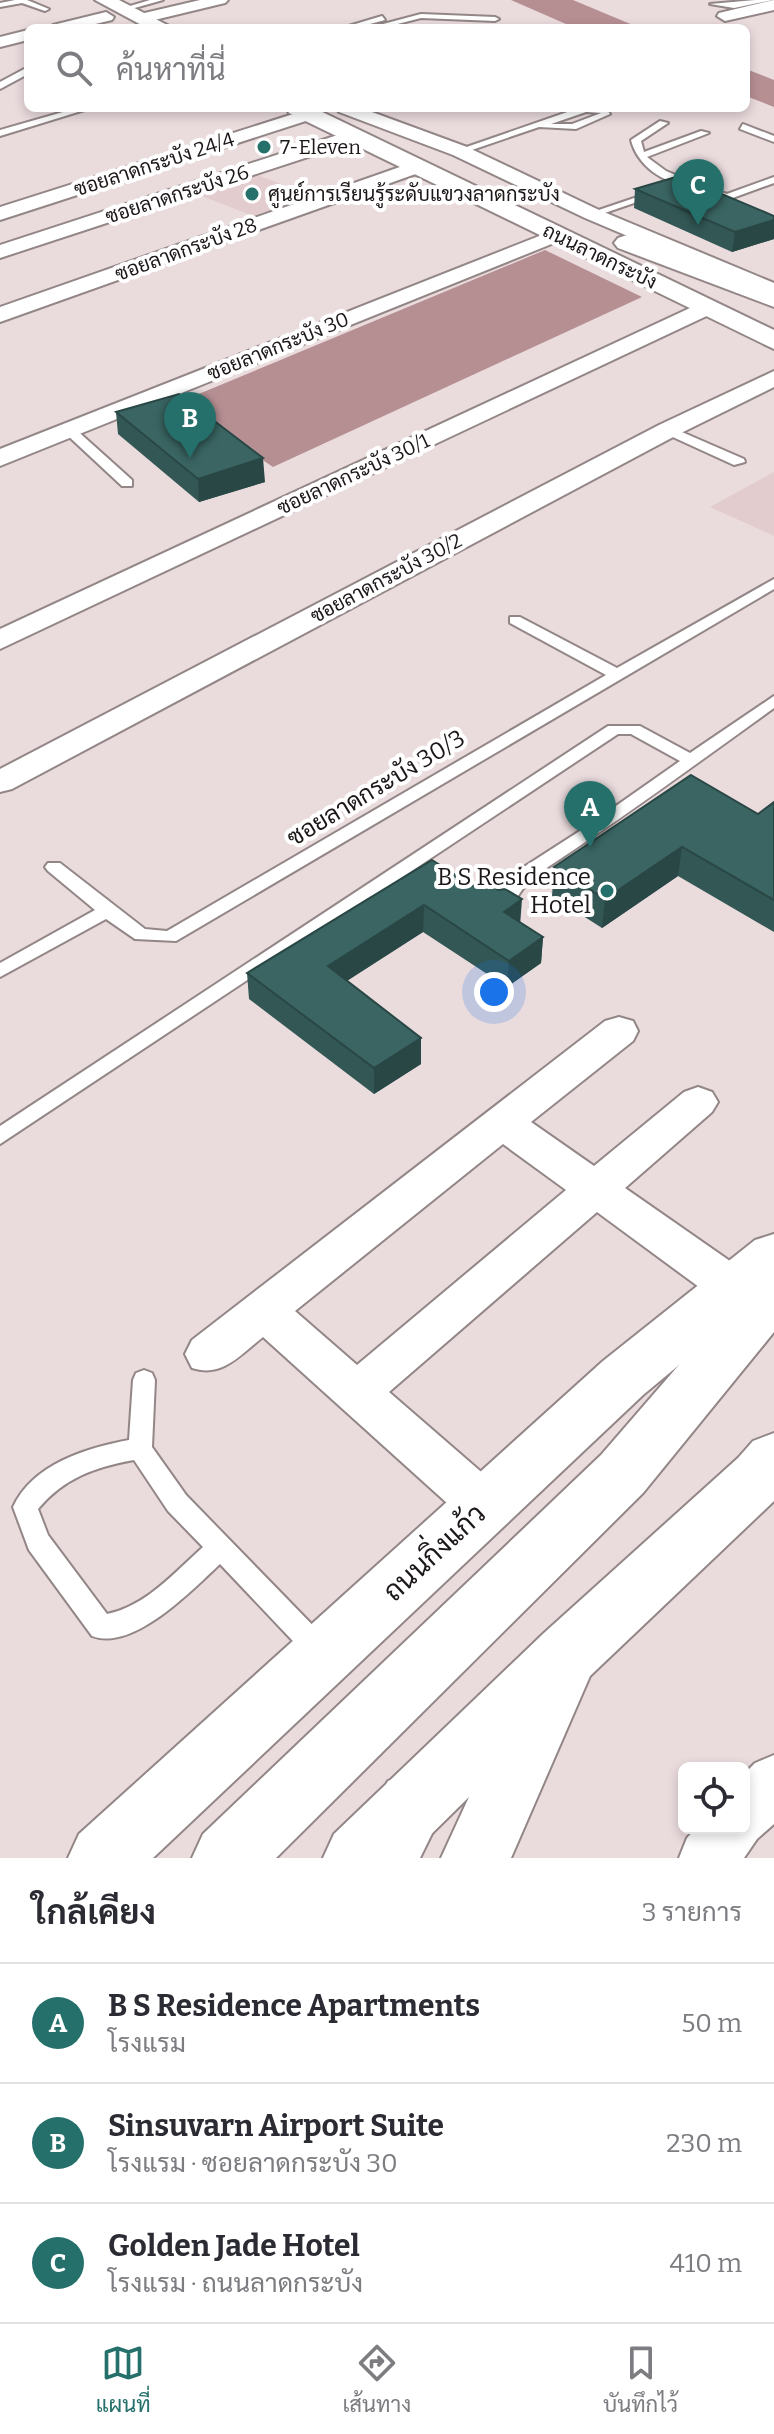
<!DOCTYPE html>
<html lang="th">
<head>
<meta charset="utf-8">
<style>
  :root { --surface:#fff; --page:#f7f7f7; --text:#2b2b33; --muted:#7c7c81; --line:#e1e1e2; --accent:#26706c }
  body { margin:0; font-family:Bitter,Sarabun,serif; background:var(--page); color:var(--text) }
  .controls { position:absolute; right:24px; bottom:24px; display:grid; overflow:hidden; border-radius:12px; box-shadow:0 4px 12px #0003 }
  .controls button { width:72px; height:72px; display:grid; place-items:center; padding:0; border:0; border-bottom:2px solid var(--line); background:var(--surface); color:var(--text); font:40px sans-serif }
  .you { position:absolute; left:494px; top:992px; width:28px; height:28px; margin:-20px; border:6px solid #fff; border-radius:50%; background:#1a73e8; box-shadow:0 0 0 12px #1a73e833 }
  .badge { display:grid; place-items:center; width:52px; height:52px; border-radius:50%; background:var(--accent); color:#fff; font-size:26px; font-weight:700 }
  .pin { position:absolute; translate:-50% -66px; filter:drop-shadow(0 2px 4px #0008) }
  .pin::after { content:''; position:absolute; top:42px; width:28px; height:24px; background:inherit; clip-path:polygon(0 0,100% 0,50% 100%) }
  .list { margin:0; padding:0; list-style:none }
  h2 { display:flex; justify-content:space-between; align-items:center; height:104px; margin:0; padding:0 32px; font-size:34px }
  h2 small { font-size:26px; font-weight:400; color:var(--muted) }
  .list li { display:grid; grid-template-columns:52px 1fr auto; gap:24px; align-items:center; box-sizing:border-box; height:120px; padding:0 32px; border-top:2px solid var(--line) }
  .list b { display:block; font-size:30px; white-space:nowrap }
  .list p { margin:0; font-size:26px; white-space:nowrap; color:var(--muted) }
  .list em { font-size:26px; font-style:normal; color:var(--muted) }
  .icon { flex:none; width:44px; height:44px; fill:none; stroke:currentColor; stroke-width:2; stroke-linecap:round; stroke-linejoin:round }
  .map { position:relative; flex:none; width:774px; height:1858px; overflow:hidden }
  .search { position:absolute; background:var(--surface); box-shadow:0 4px 12px #0003; left:24px; right:24px; top:24px; height:88px; display:flex; align-items:center; gap:20px; box-sizing:border-box; padding:0 28px; border-radius:12px; color:var(--muted); font-size:30px }
  .sheet { height:464px; background:var(--surface) }
  nav { display:flex; justify-content:space-around; align-items:center; box-sizing:border-box; height:112px; border-top:2px solid var(--line); background:var(--surface); font-size:22px; color:var(--muted) }
  nav a { display:grid; justify-items:center; gap:4px }
  nav .on { color:var(--accent) }
  .map>svg:first-child { display:block }
</style>
</head>
<body>
<div class="map">
<svg width="774" height="1858" viewBox="0 0 774 1858">
  <rect width="100%" height="100%" fill="#eadbdd"/>
  <!-- built -->
  <g fill="#e3ccce">
    <polygon points="248,171 316,198 258,218 189,191"/>
    <polygon points="774,472 774,536 710,507"/>
  </g>
  <!-- water -->
  <g fill="#b68f93">
    <polygon points="511,0 573,0 640,28 575,28"/>
    <polygon points="746,69 774,80 774,107 746,96"/>
    <polygon points="545,250 642,297 273,467 177,403"/>
  </g>
  <g fill="none" stroke-linecap="round" stroke-linejoin="round">
    <defs>
      <g id="lane">
        <polygon points="15,0 27,0 49,9 45,11 22,3 0,7 0,3"/>
        <polygon points="150,0 163,0 124,11 120,9"/>
        <polygon points="755,0 773,0 734,8 710,4"/>
        <polygon points="421,14 495,17 499,19 495,21 421,18 382,28 368,28"/>
        <polygon points="382,16 385,20 355,28 342,28"/>
        <polygon points="28,67 28,74 0,89 0,82"/>
        <polygon points="77,108 91,108 0,136 0,130"/>
        <path d="M 579,108 L 606,108 L 610,114 L 576,129 L 539,127 L 463,153 L 455,151 ZM 586,112 L 601,113 L 572,124 L 551,124 Z"/>
        <path d="M 660,121 L 668,123 L 641,141 L 644,152 L 701,131 L 709,133 L 647,157 L 666,171 L 690,181 L 690,185 C 664,185 637,165 631,140 Z"/>
        <polygon points="743,124 774,136 774,142 740,129"/>
        <polygon points="774,177 774,183 727,200 700,190 705,187 727,194"/>
        <polygon points="655,191 663,193 596,216 587,214"/>
        <polygon points="668,426 744,459 745,462 734,465 664,433 664,427"/>
        <polygon points="65,427 73,427 132,480 132,486 122,486 65,433"/>
        <polygon points="774,579 774,589 176,941 135,939 106,919 0,977 0,963 95,910 48,871 45,867 48,863 60,863 145,929 167,931 606,675 510,623 510,617 520,617 617,668"/>
        <path d="M 774,696 L 774,708 C 695,765 617,822 536,875 C 520,885 516,909 498,914 L 489,908 L 513,874 L 586,827 L 680,761 L 631,734 L 618,734 L 0,1144 L 0,1126 L 608,726 L 640,726 L 690,753 Z"/>
        <path d="M 144,1370 L 152,1373 L 155,1380 L 152,1447 L 186,1495 L 327,1640 L 331,1649 L 327,1658 L 318,1662 L 309,1658 L 220,1564 C 192,1590 133,1652 92,1636 L 29,1550 L 13,1507 C 33,1464 86,1448 129,1440 L 133,1380 L 136,1373 ZM 134,1460 L 168,1511 L 203,1547 C 174,1573 146,1606 107,1614 L 48,1535 L 38,1509 C 64,1478 95,1467 134,1460 Z"/>
      </g>
      <g id="street">
        <polygon points="200,0 228,0 225,3 142,23 134,18 136,15"/>
        <polygon points="774,0 774,10 725,21 717,16 719,13"/>
        <polygon points="106,12 114,17 112,20 79,28 51,28 53,25"/>
        <polygon points="28,30 28,40 0,47 0,37"/>
        <polygon points="336,108 361,108 467,147 599,210 774,283 774,298 585,218 453,155 339,112"/>
        <polygon points="309,109 315,110 318,114 315,118 0,220 0,207"/>
        <polygon points="353,130 360,132 362,136 360,140 0,258 0,245"/>
        <polygon points="417,161 424,163 427,167 424,171 0,322 0,307"/>
        <polygon points="557,229 567,235 564,239 0,466 0,449"/>
        <polygon points="705,301 713,303 716,308 713,313 0,649 0,629"/>
        <polygon points="774,371 774,387 677,435 12,789 0,792 0,769 659,425"/>
        <path d="M 619,1017 L 633,1021 L 638,1031 L 633,1041 L 531,1122 L 594,1166 L 684,1092 L 698,1087 L 712,1092 L 718,1102 L 712,1112 L 625,1188 L 750,1275 L 756,1288 L 750,1301 L 734,1306 L 718,1301 L 597,1212 L 389,1392 L 502,1490 L 509,1506 L 502,1522 L 485,1528 L 468,1522 L 263,1337 C 240,1355 222,1378 192,1368 L 185,1354 L 192,1340 L 605,1021 ZM 503,1144 L 566,1190 L 357,1365 L 295,1311 Z"/>
        <polygon points="774,1755 774,1824 757,1839 744,1858 679,1858 687,1838 696,1828 744,1828 744,1774 755,1763"/>
      </g>
      <g id="secondary">
        <polygon points="627,235 774,290 774,307 618,248 614,243 618,238"/>
        <polygon points="774,1234 774,1286 643,1395 153,1858 68,1858 79,1834 603,1361 755,1240"/>
        <polygon points="774,1433 774,1501 590,1676 511,1858 441,1858 469,1797 407,1858 323,1858 334,1834 544,1633 738,1458 753,1441"/>
      </g>
      <g id="primary">
        <polygon points="95,0 119,0 173,28 147,28"/>
        <polygon points="286,108 314,108 774,330 774,349 289,113"/>
        <polygon points="774,1271 774,1332 643,1493 276,1858 192,1858 203,1834 601,1455 755,1277"/>
        <polygon points="412,1771 436,1781 446,1805 420,1858 347,1858 358,1834 388,1781"/>
      </g>
    </defs>
    <!-- lane casing -->
    <use href="#lane" stroke="#938687" stroke-width="4"/>
    <!-- street casing -->
    <use href="#street" stroke="#938687" stroke-width="4"/>
    <!-- secondary casing -->
    <use href="#secondary" stroke="#938687" stroke-width="4"/>
    <!-- primary casing -->
    <use href="#primary" stroke="#938687" stroke-width="4"/>
    <!-- lane -->
    <use href="#lane" fill="#fff" fill-rule="evenodd"/>
    <!-- street -->
    <use href="#street" fill="#fff" fill-rule="evenodd"/>
    <!-- secondary -->
    <use href="#secondary" fill="#fff" fill-rule="evenodd"/>
    <!-- primary -->
    <use href="#primary" fill="#fff" fill-rule="evenodd"/>
  </g>
  <!-- wall -->
  <g fill="#325754">
    <polygon points="635,189 774,216 774,239 732,252 634,208"/>
    <polygon points="116,412 265,482 199,502 118,434"/>
    <polygon points="774,802 774,932 678,876 602,928 552,896 554,867 758,814"/>
    <polygon points="489,884 520,922 543,937 541,963 507,987 423,932 347,981 421,1064 374,1094 249,999 247,973 473,886"/>
  </g>
  <!-- shaded-wall -->
  <g fill="#294745">
    <polygon points="774,220 774,239 732,252 735,232"/>
    <polygon points="263,458 265,482 199,502 198,479"/>
    <polygon points="682,847 678,876 602,928 605,899"/>
    <polygon points="522,899 520,926 504,912"/>
    <polygon points="424,905 423,932 329,992 328,966"/>
    <polygon points="543,937 541,963 507,987 509,961"/>
    <polygon points="421,1038 421,1064 374,1094 374,1068"/>
  </g>
  <!-- building -->
  <g fill="#3a6562" stroke="#294745" stroke-width="2">
    <polygon points="679,176 774,216 774,220 735,232 635,189"/>
    <polygon points="179,394 263,458 198,479 116,412"/>
    <polygon points="691,775 758,814 774,802 774,900 682,847 605,899 554,867"/>
    <polygon points="432,860 473,886 487,877 489,884 498,890 505,889 522,899 504,912 543,937 509,961 424,905 328,966 421,1038 374,1068 247,973"/>
  </g>
  <!-- markers -->
  <g fill="#26706c" stroke="#fff" stroke-width="3">
    <circle cx="264" cy="147" r="8"/>
    <circle cx="252" cy="194" r="8"/>
    <circle cx="607" cy="891" r="8"/>
  </g>
  <g text-anchor="middle" stroke-width="8" stroke-linejoin="round" paint-order="stroke">
    <!-- far-poi labels -->
    <g font-size="20" fill="#1d1818" stroke="#fff" text-anchor="start">
      <text x="280" y="154">7-Eleven</text>
      <text x="268" y="201">ศูนย์การเรียนรู้ระดับแขวงลาดกระบัง</text>
    </g>
    <!-- far-street labels -->
    <g font-size="20" fill="#1d1818" stroke="#fff">
      <text transform="translate(154 164) rotate(-18)" y="7">ซอยลาดกระบัง 24/4</text>
      <text transform="translate(177 194) rotate(-18)" y="7">ซอยลาดกระบัง 26</text>
      <text transform="translate(186 249) rotate(-20)" y="7">ซอยลาดกระบัง 28</text>
      <text transform="translate(600 256) rotate(26)" y="7">ถนนลาดกระบัง</text>
      <text transform="translate(278 346) rotate(-22)" y="7">ซอยลาดกระบัง 30</text>
      <text transform="translate(353 474) rotate(-25)" y="7">ซอยลาดกระบัง 30/1</text>
      <text transform="translate(386 578) rotate(-28)" y="7">ซอยลาดกระบัง 30/2</text>
    </g>
    <!-- street labels -->
    <g font-size="24" fill="#1d1818" stroke="#fff">
      <text transform="translate(376 788) rotate(-31)" y="8">ซอยลาดกระบัง 30/3</text>
    </g>
    <!-- poi labels -->
    <g font-size="24" fill="#1d1818" stroke="#fff" text-anchor="end">
      <text x="591" y="885">B S Residence<tspan x="591" dy="28">Hotel</tspan></text>
    </g>
    <!-- near-street labels -->
    <g font-size="28" fill="#1d1818" stroke="#fff">
      <text transform="translate(434 1552) rotate(-43)" y="10">ถนนกิ่งแก้ว</text>
    </g>
  </g>
</svg>
<div class="controls">
<button><svg class="icon" aria-label="locate" viewBox="0 0 24 24"><circle cx="12" cy="12" r="6"/><path d="M12 2v4M12 18v4M2 12h4M18 12h4"/></svg></button>
</div>
<div class="you"></div>
<div class="pin badge" style="left:590px;top:847px">A</div>
<div class="pin badge" style="left:190px;top:458px">B</div>
<div class="pin badge" style="left:698px;top:225px">C</div>
<div class="search"><svg class="icon" aria-label="search" viewBox="0 0 24 24"><circle cx="10" cy="10" r="6"/><path d="M15 15l6 6"/></svg>ค้นหาที่นี่</div>
</div>
<section class="sheet">
<h2>ใกล้เคียง<small>3 รายการ</small></h2>
<ul class="list">
<li><span class="badge">A</span><div><b>B S Residence Apartments</b><p>โรงแรม</p></div><em>50 m</em></li>
<li><span class="badge">B</span><div><b>Sinsuvarn Airport Suite</b><p>โรงแรม · ซอยลาดกระบัง 30</p></div><em>230 m</em></li>
<li><span class="badge">C</span><div><b>Golden Jade Hotel</b><p>โรงแรม · ถนนลาดกระบัง</p></div><em>410 m</em></li>
</ul>
</section>
<nav>
<a class="on"><svg class="icon" aria-label="map" viewBox="0 0 24 24"><path d="M3 6l6-2 6 2 6-2v14l-6 2-6-2-6 2zM9 4v14M15 6v14"/></svg>แผนที่</a>
<a><svg class="icon" aria-label="directions" viewBox="0 0 24 24"><path d="M12 3l9 9-9 9-9-9zM9 14v-3h6M13 9l2 2-2 2"/></svg>เส้นทาง</a>
<a><svg class="icon" aria-label="saved" viewBox="0 0 24 24"><path d="M7 4h10v16l-5-4-5 4z"/></svg>บันทึกไว้</a>
</nav>
</body>
</html>
